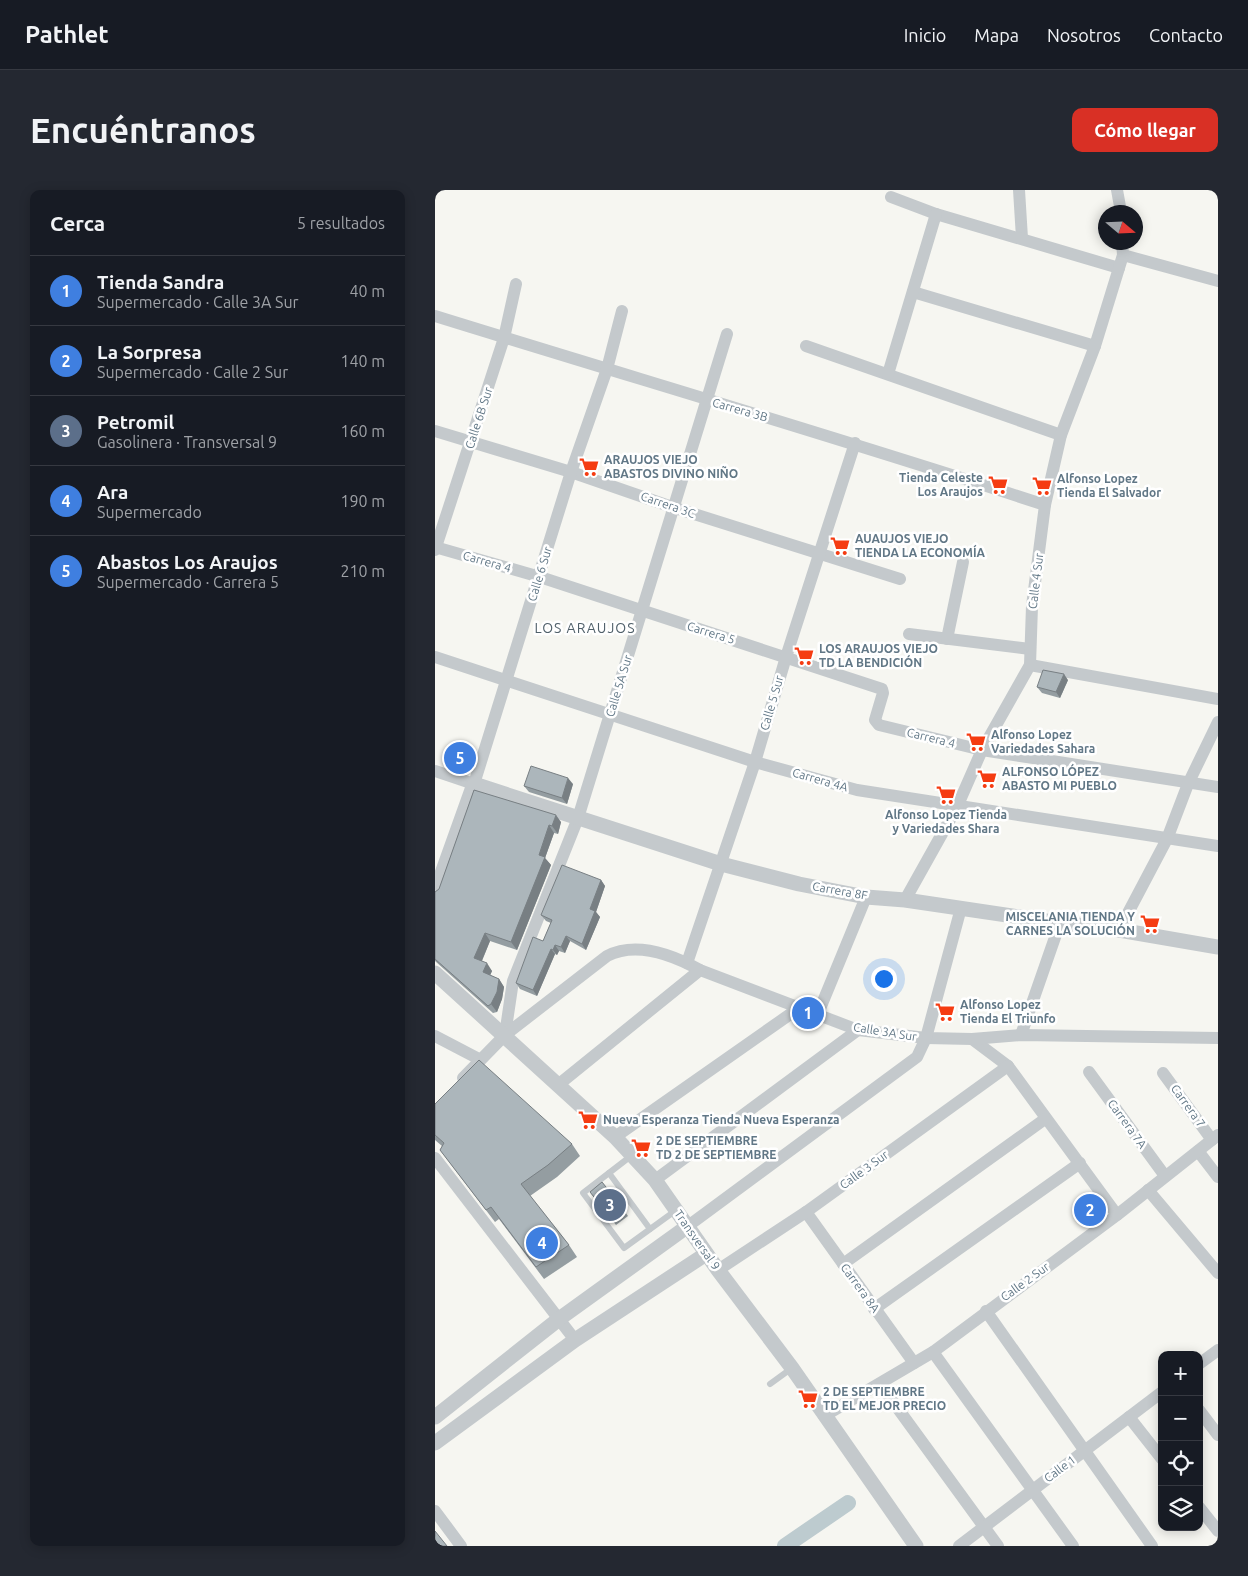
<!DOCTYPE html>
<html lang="es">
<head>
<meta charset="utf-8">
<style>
  :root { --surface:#171b24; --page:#242831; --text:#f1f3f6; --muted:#9ea1a6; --line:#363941; --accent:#d93025 }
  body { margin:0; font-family:Ubuntu,sans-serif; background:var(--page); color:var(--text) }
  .controls { position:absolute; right:15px; bottom:15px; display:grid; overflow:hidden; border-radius:10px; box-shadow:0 2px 12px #0003 }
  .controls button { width:45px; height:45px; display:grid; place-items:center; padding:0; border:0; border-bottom:1px solid var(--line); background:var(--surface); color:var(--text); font:25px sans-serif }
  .compass { position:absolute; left:663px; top:15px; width:45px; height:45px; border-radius:50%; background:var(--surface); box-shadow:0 2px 12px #0003; rotate:109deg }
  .you { position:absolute; left:448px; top:788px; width:18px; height:18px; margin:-12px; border:4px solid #fff; border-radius:50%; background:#1a73e8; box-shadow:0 0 0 8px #1a73e833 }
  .badge { display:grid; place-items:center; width:32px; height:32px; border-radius:50%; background:var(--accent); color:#fff; font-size:16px; font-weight:700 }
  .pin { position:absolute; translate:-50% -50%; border:2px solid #fff; box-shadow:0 1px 5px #0006 }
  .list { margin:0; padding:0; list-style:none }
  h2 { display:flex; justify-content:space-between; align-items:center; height:65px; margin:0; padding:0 20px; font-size:21px }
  h2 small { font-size:16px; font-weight:400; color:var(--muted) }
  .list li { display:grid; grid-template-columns:32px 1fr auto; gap:15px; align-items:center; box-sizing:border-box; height:70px; padding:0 20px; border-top:1px solid var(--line) }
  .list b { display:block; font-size:19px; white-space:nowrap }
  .list p { margin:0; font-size:16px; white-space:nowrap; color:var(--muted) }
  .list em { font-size:16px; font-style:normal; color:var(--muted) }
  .icon { flex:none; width:28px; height:28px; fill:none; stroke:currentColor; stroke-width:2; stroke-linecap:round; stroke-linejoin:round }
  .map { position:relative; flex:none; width:783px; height:1356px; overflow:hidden; border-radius:10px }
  header { display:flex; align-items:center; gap:30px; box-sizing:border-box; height:70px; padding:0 25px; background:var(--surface); border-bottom:1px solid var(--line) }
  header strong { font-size:24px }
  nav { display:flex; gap:28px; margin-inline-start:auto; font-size:18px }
  .intro { display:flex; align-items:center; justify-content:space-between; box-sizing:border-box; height:120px; padding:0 30px }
  h1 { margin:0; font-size:35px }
  .button { padding:12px 22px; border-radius:10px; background:var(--accent); color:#fff; font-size:18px; font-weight:700 }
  main { display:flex; gap:30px; padding:0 30px }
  aside { flex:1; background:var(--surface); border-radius:10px; box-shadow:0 2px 12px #0003 }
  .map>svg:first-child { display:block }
</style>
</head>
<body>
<header>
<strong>Pathlet</strong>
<nav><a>Inicio</a><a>Mapa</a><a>Nosotros</a><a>Contacto</a></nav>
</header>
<div class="intro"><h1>Encuéntranos</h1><a class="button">Cómo llegar</a></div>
<main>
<aside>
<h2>Cerca<small>5 resultados</small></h2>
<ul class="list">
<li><span class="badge" style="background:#3f7fe0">1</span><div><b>Tienda Sandra</b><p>Supermercado · Calle 3A Sur</p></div><em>40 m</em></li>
<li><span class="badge" style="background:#3f7fe0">2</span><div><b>La Sorpresa</b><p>Supermercado · Calle 2 Sur</p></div><em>140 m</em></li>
<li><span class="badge" style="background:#5c6f8a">3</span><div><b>Petromil</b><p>Gasolinera · Transversal 9</p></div><em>160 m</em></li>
<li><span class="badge" style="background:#3f7fe0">4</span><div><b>Ara</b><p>Supermercado</p></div><em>190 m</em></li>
<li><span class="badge" style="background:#3f7fe0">5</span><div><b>Abastos Los Araujos</b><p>Supermercado · Carrera 5</p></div><em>210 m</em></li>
</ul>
</aside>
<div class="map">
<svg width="783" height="1356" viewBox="0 0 783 1356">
  <rect width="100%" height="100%" fill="#f6f6f1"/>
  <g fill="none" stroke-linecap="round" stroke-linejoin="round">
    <!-- canal -->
    <polyline stroke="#bdcbcf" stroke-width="16" points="350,1356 413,1313"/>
    <!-- service -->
    <g stroke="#c4c9cc" stroke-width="6">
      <polyline points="196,966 148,1003 189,1058 240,1021"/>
      <polyline points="174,983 215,1039"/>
      <polyline points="335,1194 357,1178"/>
    </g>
    <!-- minor -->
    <g stroke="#c4c9cc" stroke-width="12">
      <polyline points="584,0 587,48"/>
      <polyline points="682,0 686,22"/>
      <polyline points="456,7 501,24 684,78"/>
      <polyline points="688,65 783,91"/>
      <polyline points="478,102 660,156"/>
      <path d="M 0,126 C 203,189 408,249 610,315"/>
      <polyline points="371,156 626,245"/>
      <polyline points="453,184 501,24"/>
      <polyline points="0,241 136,282 237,317 465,389"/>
      <polyline points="0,357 105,387 447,499 448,503 440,530 444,535 547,560 783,597"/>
      <polyline points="0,360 69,148 81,94"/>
      <polyline points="474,444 595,459"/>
      <polyline points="512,449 528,372"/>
      <polyline points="0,467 320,572 422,600 783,656"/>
      <polyline points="595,475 783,509"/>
      <polyline points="0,581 39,594 136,282 172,179 187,121"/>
      <polyline points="470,710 522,617 547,560 595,475 597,416 610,315 626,245 660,156 688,65 687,52"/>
      <polyline points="684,740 732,649 753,594 783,532"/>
      <polyline points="252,773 320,572 351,467 420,253"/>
      <polyline points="382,826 431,707"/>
      <polyline points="70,845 78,791 143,628 292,144"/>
      <polyline points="586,845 625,733"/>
      <polyline points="0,846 44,869"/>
      <polyline points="537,849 573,876 682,1025"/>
      <polyline points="654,882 730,986"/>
      <polyline points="728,883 777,950"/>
      <path d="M 28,888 L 70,845 L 172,766 C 201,751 238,765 265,780 L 423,840 L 491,848 L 537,849 L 586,845 L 783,848"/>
      <polyline points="123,895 265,780"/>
      <polyline points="180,947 364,818"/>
      <polyline points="763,961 783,987"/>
      <polyline points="0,968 140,1150"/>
      <polyline points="220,990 423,840"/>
      <polyline points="713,1000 783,1083"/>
      <polyline points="371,1022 479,1173"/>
      <polyline points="253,1036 482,867 491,848 526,718"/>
      <polyline points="408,1074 610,929"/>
      <polyline points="283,1080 371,1022 573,876"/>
      <polyline points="439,1119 645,973"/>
      <polyline points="551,1121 717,1356"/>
      <polyline points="498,1162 638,1356"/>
      <polyline points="764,1174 783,1160"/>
      <polyline points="445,1194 563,1356"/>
      <polyline points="764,1220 783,1245"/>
      <polyline points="389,1226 498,1162 682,1025 783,945"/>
      <polyline points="694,1227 727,1269"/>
      <polyline points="764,1317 783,1341"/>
      <polyline points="0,1321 26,1356"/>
      <polyline points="524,1356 727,1202"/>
    </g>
    <!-- tertiary -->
    <g stroke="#c4c9cc" stroke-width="15">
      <polyline points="0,703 39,594 286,674 364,694 431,707 470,710 625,733 684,740 783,757"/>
      <polyline points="0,783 180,947 220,990 283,1080 357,1178 481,1356"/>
      <polyline points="0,1227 124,1129 253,1036"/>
      <polyline points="0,1253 140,1150 271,1064"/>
    </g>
  </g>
  <!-- wall -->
  <g fill="#949da1">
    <polygon points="633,490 625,508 607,503 602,497"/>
    <polygon points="138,594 132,614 94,602 89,596"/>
    <polygon points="39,600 126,632 123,644 119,643 110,668 116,675 82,760 55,751 47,771 57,781 55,785 64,789 69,797 67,809 62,822 58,823 0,771 0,702 4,699"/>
    <polygon points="166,690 170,696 161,722 165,727 151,760 135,751 130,763 124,761 122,765 120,764 102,806 85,799 81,793 108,751 116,733 111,731 106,725"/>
    <polygon points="0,914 137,954 145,966 122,987 95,1006 134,1055 142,1067 109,1089 64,1029 60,1032 5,960 7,956 0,950"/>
    <polygon points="167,992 193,1026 181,1035 155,1002"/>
  </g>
  <!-- shaded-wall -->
  <g fill="#787f83">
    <polygon points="629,484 633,490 625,508 621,502"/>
    <polygon points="133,588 138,594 132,614 127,608"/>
    <polygon points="121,625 126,632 123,644 117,636"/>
    <polygon points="114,635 119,643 110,668 116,675 82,760 76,752 104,665"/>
    <polygon points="166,690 170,696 161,722 165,727 151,760 147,754 155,719"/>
    <polygon points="50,743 55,751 45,775 39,768"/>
    <polygon points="131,746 135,751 130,763 126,757"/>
    <polygon points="120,755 124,761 122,765 118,760"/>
    <polygon points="116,759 120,764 102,806 98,800"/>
    <polygon points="52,773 57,781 53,790 48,782"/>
    <polygon points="64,789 69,797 67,809 62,822 56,814"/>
  </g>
  <!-- building -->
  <g fill="#acb6bb" stroke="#787f83">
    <polygon points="608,480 629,484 621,502 602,497"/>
    <polygon points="96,576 133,588 127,608 89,596"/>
    <polygon points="39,600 121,625 117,636 114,635 104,665 110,667 76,752 50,743 39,768 52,773 48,782 64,789 62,802 56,814 53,816 0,769 0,702 4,699"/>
    <polygon points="127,675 166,690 155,719 160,721 147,754 131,746 126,757 120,755 118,760 116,759 98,800 81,793 98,747 108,751 117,730 106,725"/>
    <polygon points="44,870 137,954 113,975 86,994 134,1055 101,1077 56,1017 51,1020 5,960 9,953 0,945 0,914"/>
    <polygon points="167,992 191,1022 179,1032 155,1002"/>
    <polygon points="0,1341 12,1356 0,1356"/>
  </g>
  <!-- icons -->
  <defs>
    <symbol id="supermarket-bare" viewBox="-9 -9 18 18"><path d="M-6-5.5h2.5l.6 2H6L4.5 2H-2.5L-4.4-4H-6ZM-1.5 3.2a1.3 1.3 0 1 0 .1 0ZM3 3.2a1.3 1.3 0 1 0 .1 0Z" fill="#f53c12" stroke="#fff" stroke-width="2.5" paint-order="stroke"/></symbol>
  </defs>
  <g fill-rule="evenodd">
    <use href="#supermarket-bare" x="140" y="263" width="28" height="28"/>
    <use href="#supermarket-bare" x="549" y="281" width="28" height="28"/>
    <use href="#supermarket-bare" x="593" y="282" width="28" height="28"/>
    <use href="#supermarket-bare" x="391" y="342" width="28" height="28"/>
    <use href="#supermarket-bare" x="355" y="452" width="28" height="28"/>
    <use href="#supermarket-bare" x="527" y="538" width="28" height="28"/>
    <use href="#supermarket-bare" x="538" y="575" width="28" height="28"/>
    <use href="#supermarket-bare" x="497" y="591" width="28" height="28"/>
    <use href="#supermarket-bare" x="701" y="720" width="28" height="28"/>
    <use href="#supermarket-bare" x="496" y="808" width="28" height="28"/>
    <use href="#supermarket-bare" x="139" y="916" width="28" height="28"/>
    <use href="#supermarket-bare" x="192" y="944" width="28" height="28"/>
    <use href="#supermarket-bare" x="359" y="1195" width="28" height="28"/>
  </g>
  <g text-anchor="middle" stroke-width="5" stroke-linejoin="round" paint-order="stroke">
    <!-- street labels -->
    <g font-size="12" fill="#617786" stroke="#fff">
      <text transform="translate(305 220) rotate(16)" y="4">Carrera 3B</text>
      <text transform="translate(44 228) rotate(-72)" y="4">Calle 6B Sur</text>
      <text transform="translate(233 315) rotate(19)" y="4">Carrera 3C</text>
      <text transform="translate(52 372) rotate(16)" y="4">Carrera 4</text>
      <text transform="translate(105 384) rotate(-73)" y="4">Calle 6 Sur</text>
      <text transform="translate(601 391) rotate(-83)" y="4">Calle 4 Sur</text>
      <text transform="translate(276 443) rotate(17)" y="4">Carrera 5</text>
      <text transform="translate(184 496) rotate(-73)" y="4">Calle 5A Sur</text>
      <text transform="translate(337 513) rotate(-74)" y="4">Calle 5 Sur</text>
      <text transform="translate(496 548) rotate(14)" y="4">Carrera 4</text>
      <text transform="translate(385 590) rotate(16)" y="4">Carrera 4A</text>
      <text transform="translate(405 701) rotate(10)" y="4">Carrera 8F</text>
      <text transform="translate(450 842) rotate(9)" y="4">Calle 3A Sur</text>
      <text transform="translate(753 916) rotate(54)" y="4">Carrera 7</text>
      <text transform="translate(692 934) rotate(54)" y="4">Carrera 7A</text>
      <text transform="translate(429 980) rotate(-36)" y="4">Calle 3 Sur</text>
      <text transform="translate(262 1050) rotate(55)" y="4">Transversal 9</text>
      <text transform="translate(590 1092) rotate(-36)" y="4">Calle 2 Sur</text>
      <text transform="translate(425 1098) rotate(54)" y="4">Carrera 8A</text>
      <text transform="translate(625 1279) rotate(-37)" y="4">Calle 1</text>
    </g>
    <!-- poi labels -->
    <g font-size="12" font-weight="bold" fill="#617786" stroke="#fff" text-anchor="start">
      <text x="169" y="274">ARAUJOS VIEJO<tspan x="169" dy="14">ABASTOS DIVINO NIÑO</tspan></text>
      <text x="548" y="292" text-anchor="end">Tienda Celeste<tspan x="548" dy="14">Los Araujos</tspan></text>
      <text x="622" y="293">Alfonso Lopez<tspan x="622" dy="14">Tienda El Salvador</tspan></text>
      <text x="420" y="353">AUAUJOS VIEJO<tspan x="420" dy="14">TIENDA LA ECONOMÍA</tspan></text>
      <text x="384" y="463">LOS ARAUJOS VIEJO<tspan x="384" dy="14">TD LA BENDICIÓN</tspan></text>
      <text x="556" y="549">Alfonso Lopez<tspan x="556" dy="14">Variedades Sahara</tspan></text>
      <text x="567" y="586">ALFONSO LÓPEZ<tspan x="567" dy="14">ABASTO MI PUEBLO</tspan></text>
      <text x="511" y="629" text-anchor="middle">Alfonso Lopez Tienda<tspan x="511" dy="14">y Variedades Shara</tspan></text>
      <text x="700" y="731" text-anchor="end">MISCELANIA TIENDA Y<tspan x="700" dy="14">CARNES LA SOLUCIÓN</tspan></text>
      <text x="525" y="819">Alfonso Lopez<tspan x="525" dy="14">Tienda El Triunfo</tspan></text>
      <text x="168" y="934">Nueva Esperanza Tienda Nueva Esperanza</text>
      <text x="221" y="955">2 DE SEPTIEMBRE<tspan x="221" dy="14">TD 2 DE SEPTIEMBRE</tspan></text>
      <text x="388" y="1206">2 DE SEPTIEMBRE<tspan x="388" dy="14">TD EL MEJOR PRECIO</tspan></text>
    </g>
    <!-- neighbourhood labels -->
    <g font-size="14" letter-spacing="1" fill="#50606a" stroke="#fff">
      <text x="150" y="443">LOS ARAUJOS</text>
    </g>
  </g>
</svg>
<div class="controls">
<button>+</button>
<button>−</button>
<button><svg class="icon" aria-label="locate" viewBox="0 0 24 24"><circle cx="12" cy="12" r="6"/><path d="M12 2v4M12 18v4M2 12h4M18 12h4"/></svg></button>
<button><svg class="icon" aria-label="layers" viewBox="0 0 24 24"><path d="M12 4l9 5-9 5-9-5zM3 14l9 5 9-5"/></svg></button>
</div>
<svg class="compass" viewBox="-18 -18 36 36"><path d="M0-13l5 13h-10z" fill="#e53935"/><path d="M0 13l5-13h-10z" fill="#9ea1a6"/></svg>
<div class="you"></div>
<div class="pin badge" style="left:373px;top:823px;background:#3f7fe0">1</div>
<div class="pin badge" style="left:655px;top:1020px;background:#3f7fe0">2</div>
<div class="pin badge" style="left:175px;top:1015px;background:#5c6f8a">3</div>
<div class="pin badge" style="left:107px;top:1053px;background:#3f7fe0">4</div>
<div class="pin badge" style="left:25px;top:568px;background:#3f7fe0">5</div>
</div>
</main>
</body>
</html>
